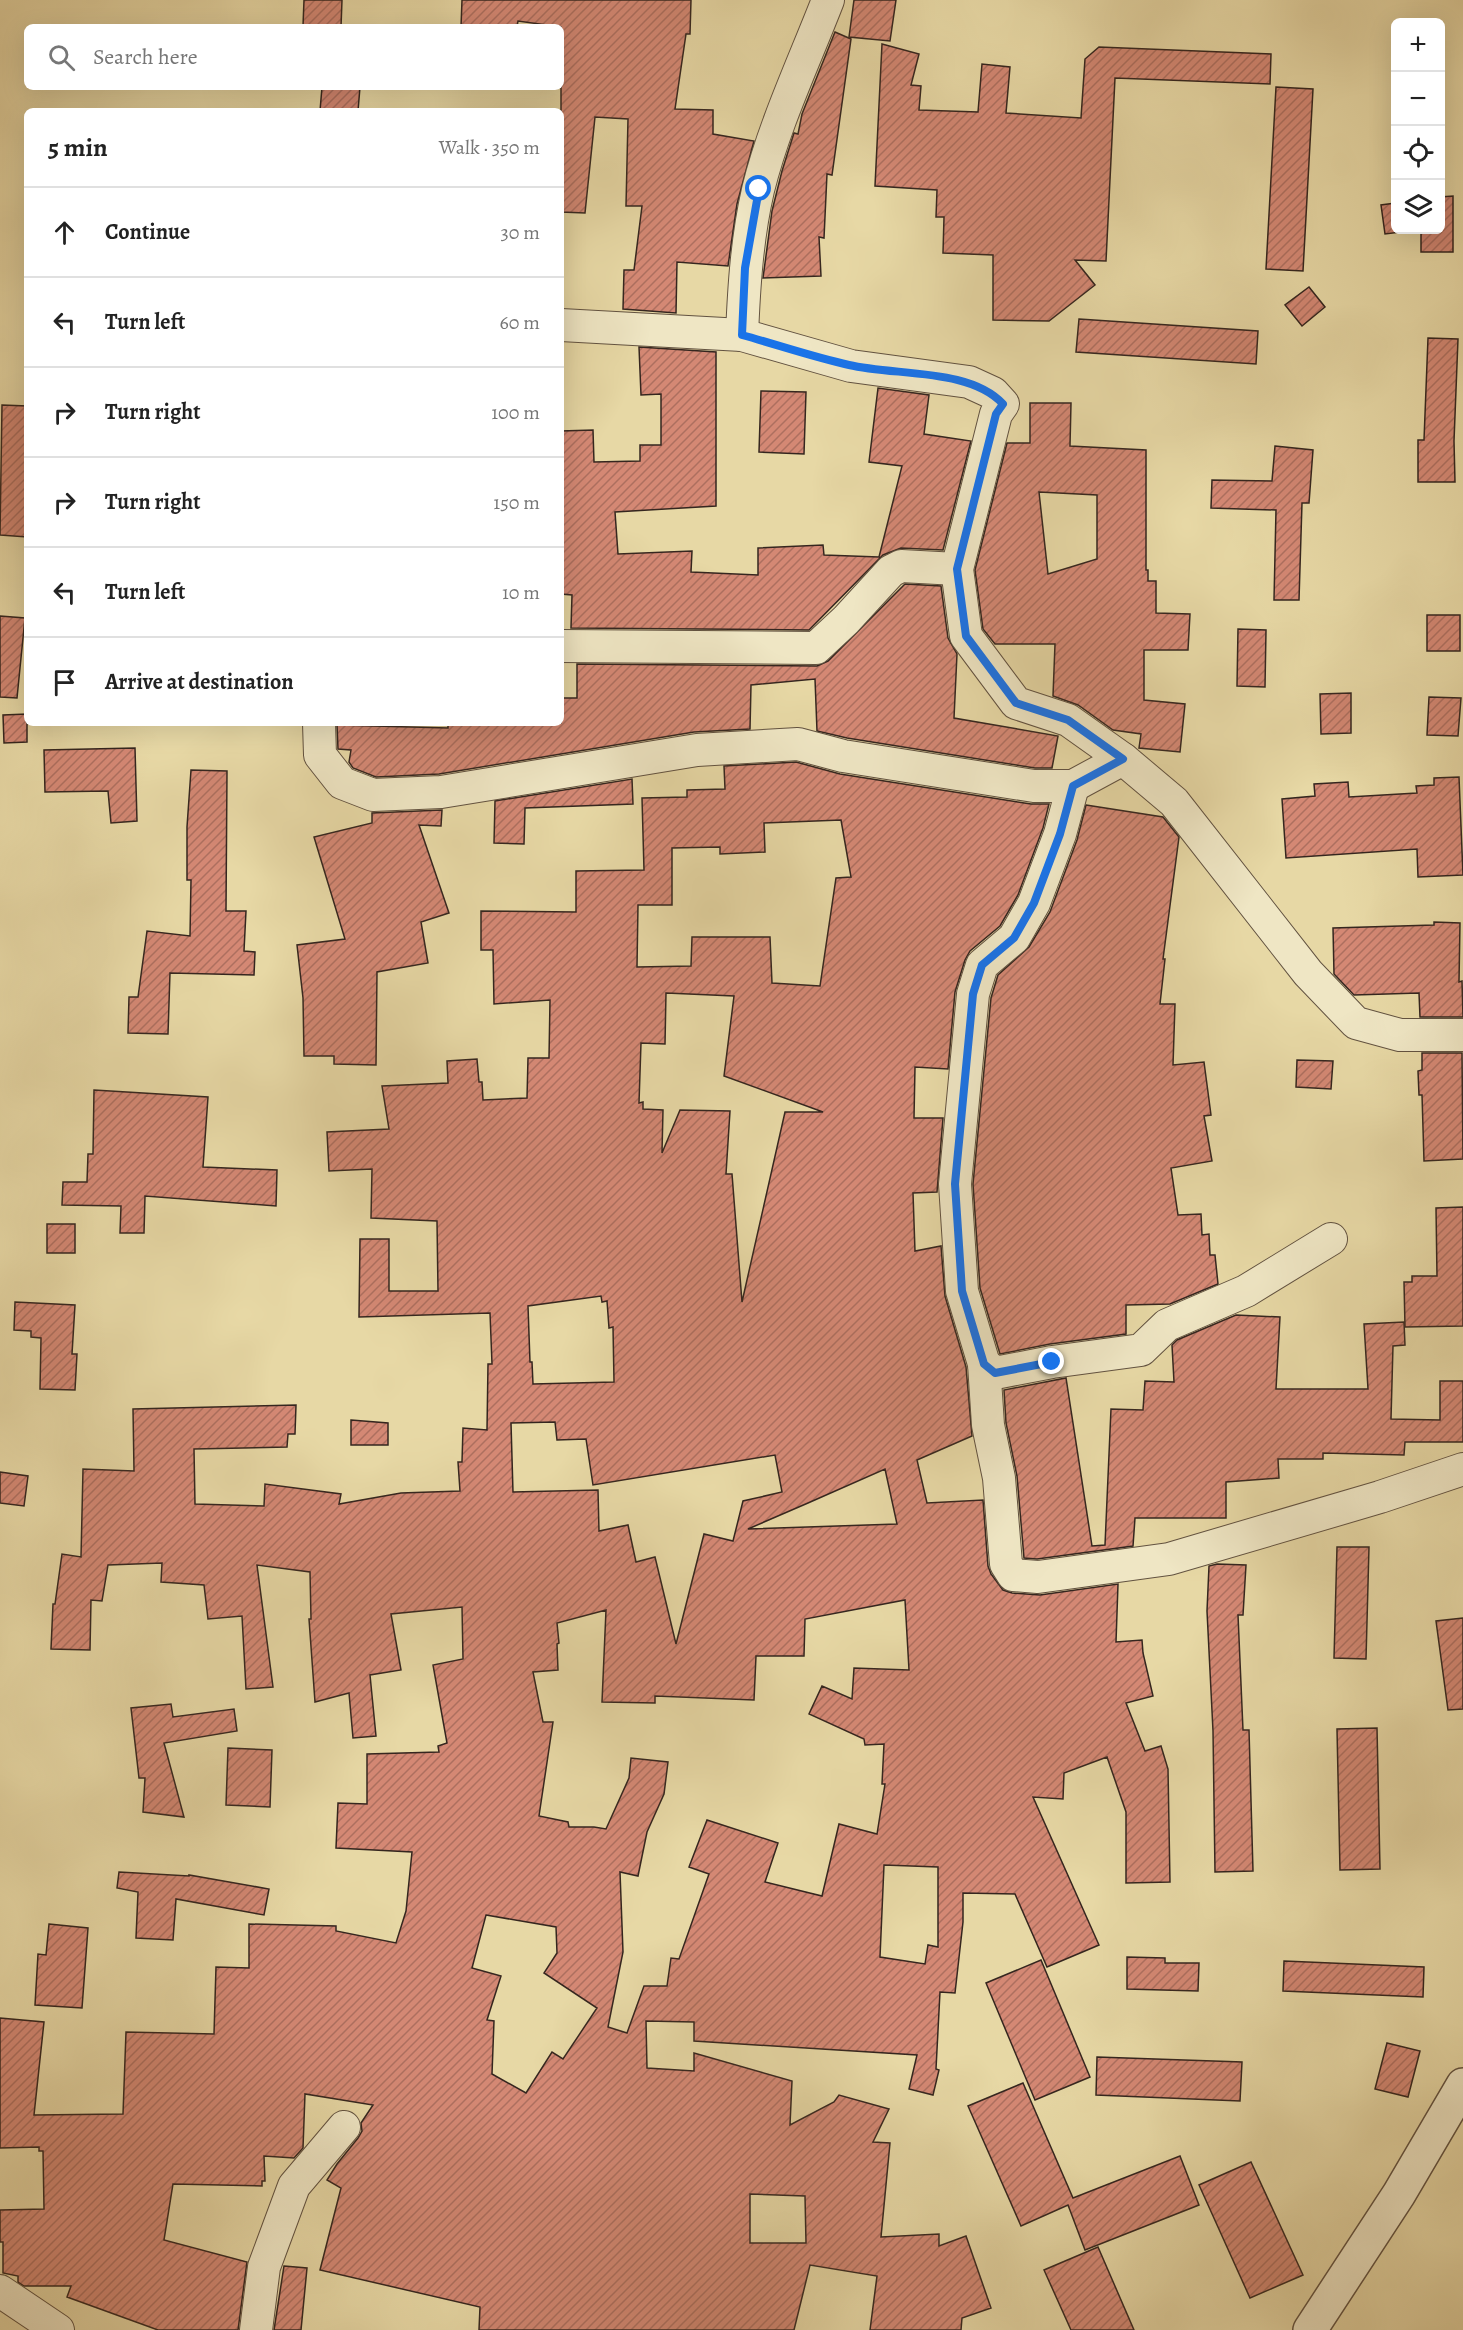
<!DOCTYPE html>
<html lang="en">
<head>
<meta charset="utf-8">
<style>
  :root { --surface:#fff; --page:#f2f2f2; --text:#222; --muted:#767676; --line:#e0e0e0 }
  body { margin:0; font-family:Alegreya,serif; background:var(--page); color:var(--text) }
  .controls { position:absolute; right:18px; top:18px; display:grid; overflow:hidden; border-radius:9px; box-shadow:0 6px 24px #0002 }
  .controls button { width:54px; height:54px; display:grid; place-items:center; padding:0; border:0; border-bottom:2px solid var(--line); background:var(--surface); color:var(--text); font:30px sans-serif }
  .stop { position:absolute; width:18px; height:18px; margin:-14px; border:4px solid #1a73e8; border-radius:50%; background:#fff }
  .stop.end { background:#1a73e8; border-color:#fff; box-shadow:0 2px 6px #0008 }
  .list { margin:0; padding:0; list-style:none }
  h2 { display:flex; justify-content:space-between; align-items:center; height:78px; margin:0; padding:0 24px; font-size:26px }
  h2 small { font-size:20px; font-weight:400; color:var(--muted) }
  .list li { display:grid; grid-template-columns:39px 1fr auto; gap:18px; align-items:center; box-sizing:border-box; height:90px; padding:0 24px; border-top:2px solid var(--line) }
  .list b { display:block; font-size:22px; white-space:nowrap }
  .list em { font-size:20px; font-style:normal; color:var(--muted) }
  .icon { flex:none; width:33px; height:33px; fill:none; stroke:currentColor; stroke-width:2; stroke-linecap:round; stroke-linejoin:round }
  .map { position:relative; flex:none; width:1463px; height:2330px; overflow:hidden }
  .search { position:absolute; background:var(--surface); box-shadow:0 6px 24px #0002; left:24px; top:24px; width:540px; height:66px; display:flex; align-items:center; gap:15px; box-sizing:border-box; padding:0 21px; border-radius:9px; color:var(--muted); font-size:22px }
  .panel { position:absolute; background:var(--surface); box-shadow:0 6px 24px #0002; left:24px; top:108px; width:540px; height:618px; border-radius:9px }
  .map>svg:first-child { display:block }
</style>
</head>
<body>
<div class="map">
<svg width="1463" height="2330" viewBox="0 0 1463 2330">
  <defs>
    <pattern id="building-hatch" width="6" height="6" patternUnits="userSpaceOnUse" patternTransform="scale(1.5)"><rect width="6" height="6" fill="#d48874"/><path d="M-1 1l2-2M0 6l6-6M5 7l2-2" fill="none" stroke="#ad6f5f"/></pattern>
  </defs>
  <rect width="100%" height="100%" fill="#e7d8a5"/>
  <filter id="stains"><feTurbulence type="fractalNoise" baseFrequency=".00333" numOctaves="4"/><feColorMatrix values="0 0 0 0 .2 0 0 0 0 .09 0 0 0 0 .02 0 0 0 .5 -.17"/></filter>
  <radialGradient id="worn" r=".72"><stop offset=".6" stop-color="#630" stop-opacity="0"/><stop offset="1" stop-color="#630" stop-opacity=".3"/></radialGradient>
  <!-- building -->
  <g fill="url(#building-hatch)" stroke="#35261f" stroke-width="1.5" fill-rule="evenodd">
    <polygon points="304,0 342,0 341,27 303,26"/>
    <polygon points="462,0 691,0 690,34 686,34 675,109 713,110 713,134 754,141 737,204 728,266 677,262 676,313 623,309 624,270 634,270 642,206 626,206 628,119 595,117 585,213 561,212 561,27 518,21 517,27 461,27"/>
    <polygon points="854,0 896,0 890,41 849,37"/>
    <polygon points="835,32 851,39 832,175 827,174 824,238 819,237 821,276 763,278 772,211 782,171 794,133 798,134 802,114"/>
    <polygon points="882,44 919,54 911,85 921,86 919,110 978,112 982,64 1010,67 1006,113 1081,118 1085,59 1099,47 1271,54 1270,84 1115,78 1106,261 1075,260 1095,285 1049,321 993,320 993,255 943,253 944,217 936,217 937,190 875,186"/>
    <polygon points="322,87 360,87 358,111 320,111"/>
    <polygon points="1276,87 1313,89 1303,271 1266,269"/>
    <polygon points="1453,196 1453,252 1421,252 1421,230 1440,230 1440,197"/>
    <polygon points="1395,203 1395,230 1417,230 1385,234 1381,205"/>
    <polygon points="1309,287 1325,307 1302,326 1285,305"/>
    <polygon points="1079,319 1258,331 1256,364 1076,352"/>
    <polygon points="1428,338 1458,339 1454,441 1455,482 1418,482 1418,440 1424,440"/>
    <polygon points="639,347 716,352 716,506 615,512 618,554 692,551 691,572 758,575 758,548 823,545 824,555 879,557 902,466 869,462 878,388 929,395 924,434 971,441 943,550 901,548 883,555 809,630 571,628 572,595 561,594 561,431 593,430 594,462 640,461 640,445 661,445 661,394 641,395"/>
    <polygon points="761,391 806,392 804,454 759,452"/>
    <path d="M 1030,403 L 1071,403 L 1070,446 L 1146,450 L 1146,570 L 1148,570 L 1148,581 L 1156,581 L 1156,613 L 1190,614 L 1188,650 L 1144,650 L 1144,700 L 1185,704 L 1180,752 L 1139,748 L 1141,734 L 1113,730 L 1078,705 L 1053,696 L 1055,644 L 995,644 L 983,629 L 975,570 L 1007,443 L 1030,443 ZM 1039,492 L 1097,495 L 1097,559 L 1048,574 Z"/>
    <polygon points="2,405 27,406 27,537 0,535"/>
    <polygon points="1275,446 1313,450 1309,503 1302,503 1299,600 1274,600 1276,510 1211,508 1212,480 1272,481"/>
    <polygon points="905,584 941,586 948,638 957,654 954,718 1058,736 1052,768 1035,768 847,738 817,731 815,679 751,685 750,729 694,732 439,774 376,777 353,768 349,762 351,750 338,749 337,725 448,728 448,723 561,723 561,698 577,698 577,664 817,666 828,661"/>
    <rect x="1427" y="615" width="33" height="36"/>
    <polygon points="0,616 25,618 17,698 0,697"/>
    <polygon points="1238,629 1266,630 1265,687 1237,686"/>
    <polygon points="1351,693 1351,733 1321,734 1320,694"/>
    <polygon points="1429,697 1461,698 1458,736 1427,735"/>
    <polygon points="27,714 27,742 4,743 3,715"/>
    <polygon points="135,748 137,821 111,823 108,791 45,792 44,750"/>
    <path d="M 796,762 L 840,774 L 1031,804 L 1049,804 L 1043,828 L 1018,895 L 1000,926 L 970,951 L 965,960 L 955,992 L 948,1069 L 915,1067 L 914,1118 L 943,1118 L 937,1192 L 913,1193 L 915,1251 L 941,1246 L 945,1296 L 966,1367 L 972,1436 L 917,1460 L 927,1503 L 983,1500 L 988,1566 L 991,1574 L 1003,1590 L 1012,1593 L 1040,1595 L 1118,1584 L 1116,1642 L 1142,1640 L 1143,1653 L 1153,1696 L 1126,1703 L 1145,1751 L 1161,1746 L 1168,1769 L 1170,1882 L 1126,1883 L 1126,1812 L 1107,1757 L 1064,1773 L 1063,1799 L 1033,1797 L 1099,1945 L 1047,1967 L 1015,1894 L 963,1893 L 963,1922 L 955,1993 L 940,1992 L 936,2069 L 939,2070 L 933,2095 L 909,2089 L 917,2055 L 694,2041 L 694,2022 L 646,2021 L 647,2068 L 694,2071 L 694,2053 L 792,2081 L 790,2125 L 834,2102 L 839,2095 L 889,2109 L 873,2142 L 890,2143 L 881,2237 L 939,2234 L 939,2246 L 966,2236 L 991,2308 L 962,2318 L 961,2330 L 870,2330 L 877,2276 L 810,2265 L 794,2330 L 479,2330 L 480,2307 L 320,2270 L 341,2188 L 327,2180 L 337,2164 L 358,2138 L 362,2131 L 361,2123 L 373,2105 L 305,2094 L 303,2148 L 294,2158 L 264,2156 L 265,2181 L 262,2181 L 262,2186 L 173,2184 L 164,2240 L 247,2262 L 238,2330 L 158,2330 L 67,2297 L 71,2286 L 24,2286 L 18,2282 L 18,2276 L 3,2273 L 3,2242 L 0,2242 L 0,2210 L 44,2209 L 43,2151 L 39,2151 L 39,2147 L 0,2148 L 0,2018 L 44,2022 L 34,2115 L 123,2114 L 126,2032 L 214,2034 L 216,1967 L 249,1968 L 249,1924 L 336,1926 L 336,1931 L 396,1943 L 406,1911 L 412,1852 L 336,1848 L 338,1803 L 367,1804 L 367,1754 L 439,1752 L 438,1746 L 447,1743 L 433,1665 L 463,1659 L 462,1607 L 391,1614 L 401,1670 L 370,1675 L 376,1736 L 353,1738 L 349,1693 L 315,1702 L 309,1619 L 311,1619 L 310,1572 L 257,1565 L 273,1687 L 246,1689 L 242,1616 L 208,1619 L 204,1585 L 161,1582 L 162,1563 L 108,1565 L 102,1601 L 91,1600 L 90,1650 L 51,1649 L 53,1604 L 55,1604 L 62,1554 L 81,1557 L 83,1469 L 134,1471 L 133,1409 L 296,1405 L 295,1434 L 288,1434 L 287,1447 L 194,1449 L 195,1504 L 264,1506 L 265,1484 L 341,1494 L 339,1504 L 401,1493 L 460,1491 L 458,1462 L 462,1462 L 463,1428 L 487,1430 L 488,1364 L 492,1364 L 490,1313 L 359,1317 L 360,1239 L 389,1239 L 389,1291 L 438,1291 L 437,1221 L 371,1218 L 372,1169 L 329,1171 L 327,1132 L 389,1129 L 382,1086 L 448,1083 L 447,1061 L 477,1059 L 479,1082 L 482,1082 L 483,1100 L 527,1098 L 528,1058 L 549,1058 L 550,1000 L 494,1004 L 493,950 L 481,950 L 481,911 L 576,912 L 576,871 L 644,870 L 642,798 L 687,797 L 687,790 L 725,789 L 724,766 ZM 841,820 L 851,877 L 836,878 L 820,986 L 772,983 L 770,937 L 692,937 L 691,966 L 637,967 L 638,905 L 672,905 L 672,848 L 720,847 L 720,854 L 765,852 L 764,823 ZM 666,993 L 734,996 L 724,1076 L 823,1112 L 785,1112 L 742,1302 L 732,1174 L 726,1174 L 730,1111 L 680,1110 L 662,1153 L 663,1110 L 643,1109 L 643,1102 L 639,1103 L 641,1043 L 665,1044 ZM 601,1296 L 602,1302 L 607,1301 L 609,1328 L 613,1327 L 614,1382 L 533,1384 L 532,1362 L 530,1362 L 528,1306 ZM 555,1422 L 557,1440 L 586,1439 L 593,1485 L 775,1455 L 782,1492 L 743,1501 L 733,1541 L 704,1534 L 676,1644 L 655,1557 L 636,1562 L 628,1525 L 599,1531 L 598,1490 L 513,1492 L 511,1423 ZM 885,1469 L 897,1524 L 748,1529 L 808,1503 ZM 905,1600 L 909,1670 L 854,1668 L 852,1699 L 822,1686 L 809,1714 L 864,1739 L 865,1745 L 884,1744 L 882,1784 L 885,1784 L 877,1834 L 839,1824 L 822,1896 L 765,1882 L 778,1843 L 707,1820 L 689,1867 L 709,1874 L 679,1959 L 671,1958 L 667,1986 L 644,1986 L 627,2033 L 608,2027 L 623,1952 L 620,1872 L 638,1876 L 647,1832 L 664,1794 L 668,1762 L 631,1758 L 629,1778 L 606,1829 L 594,1827 L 569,1827 L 568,1822 L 539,1816 L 553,1722 L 543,1722 L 533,1672 L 558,1670 L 557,1644 L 559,1643 L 557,1623 L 606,1610 L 602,1702 L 655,1703 L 655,1696 L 754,1700 L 756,1656 L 804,1656 L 805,1619 ZM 884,1865 L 938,1867 L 938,1947 L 928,1945 L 925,1964 L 880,1957 ZM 486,1915 L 556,1927 L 557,1953 L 544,1973 L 597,2008 L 563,2059 L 552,2052 L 526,2093 L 492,2074 L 494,2021 L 487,2020 L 501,1976 L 472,1968 ZM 750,2194 L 805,2196 L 806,2243 L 750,2243 Z"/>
    <polygon points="191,770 227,771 226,911 246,911 244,951 255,952 254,975 170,973 168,1034 128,1033 129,997 138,997 147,931 190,936 191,880 187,880 187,827"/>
    <polygon points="1459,777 1463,875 1418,877 1417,849 1286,858 1282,799 1315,796 1314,784 1348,782 1349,797 1417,793 1416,786 1434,785 1434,778"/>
    <polygon points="632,779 633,804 525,808 524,844 494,843 495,801"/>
    <polygon points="1086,805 1163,817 1179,837 1163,959 1165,959 1160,1004 1175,1004 1173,1065 1204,1062 1211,1115 1204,1116 1212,1161 1171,1168 1178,1215 1201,1214 1202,1235 1209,1234 1210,1255 1215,1255 1218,1284 1170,1304 1126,1305 1126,1334 1050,1344 1000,1354 980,1288 973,1184 991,998 998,975 1029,947 1050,912 1077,840"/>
    <polygon points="442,810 441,826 419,825 449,913 421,922 428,963 377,972 376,1065 334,1064 334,1056 304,1056 303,998 297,945 345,939 314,837 372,823 372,813"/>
    <polygon points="1434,922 1460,923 1459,982 1462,981 1463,1017 1420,1017 1419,993 1354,995 1334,974 1333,928 1434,925"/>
    <polygon points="1422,1053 1462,1053 1463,1159 1424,1161 1422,1095 1419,1095 1418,1071 1422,1070"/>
    <polygon points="1297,1060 1333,1061 1331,1089 1296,1087"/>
    <polygon points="94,1090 208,1097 203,1167 277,1170 276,1206 145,1196 144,1233 120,1233 121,1206 62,1205 63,1182 87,1182 88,1154 93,1154"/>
    <polygon points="1463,1207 1463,1326 1405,1327 1404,1282 1412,1282 1412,1276 1437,1276 1436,1208"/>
    <rect x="47" y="1224" width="28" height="29"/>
    <polygon points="15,1302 75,1305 72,1354 77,1354 75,1390 40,1389 41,1338 31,1337 31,1331 14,1330"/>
    <polygon points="1236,1315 1280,1317 1276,1389 1368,1389 1364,1324 1404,1322 1405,1345 1393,1346 1391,1419 1440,1420 1440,1381 1463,1381 1463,1442 1405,1442 1404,1455 1323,1453 1323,1459 1278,1459 1279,1478 1226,1482 1226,1518 1135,1518 1133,1546 1037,1559 1024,1558 1017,1476 1006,1423 1004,1390 1066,1378 1092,1546 1105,1545 1111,1409 1143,1410 1145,1381 1174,1382 1172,1345 1177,1340"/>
    <polygon points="351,1420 388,1423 388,1445 351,1445"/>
    <polygon points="0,1472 28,1476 24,1506 0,1503"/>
    <polygon points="1337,1547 1369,1547 1366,1659 1334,1658"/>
    <polygon points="1217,1564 1246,1565 1243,1615 1238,1615 1243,1730 1249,1730 1253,1871 1215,1872 1213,1731 1207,1611 1209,1566"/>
    <polygon points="1463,1618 1463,1709 1448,1710 1436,1621"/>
    <polygon points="171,1704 173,1717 234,1709 237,1731 164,1743 184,1817 143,1812 145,1778 139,1778 131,1708"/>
    <polygon points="1377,1728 1380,1869 1340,1870 1337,1729"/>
    <polygon points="228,1748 272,1750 270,1807 226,1805"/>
    <polygon points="119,1872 189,1876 189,1875 269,1889 264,1915 176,1899 173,1940 136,1938 138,1892 117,1888"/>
    <polygon points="49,1924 88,1928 82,2008 35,2005 38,1954 46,1955"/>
    <polygon points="1127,1957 1165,1958 1165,1963 1199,1963 1198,1991 1127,1989"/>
    <polygon points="1041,1960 1090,2077 1035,2100 986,1983"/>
    <polygon points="1284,1961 1424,1967 1423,1997 1283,1991"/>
    <polygon points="1387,2043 1420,2051 1408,2097 1375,2089"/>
    <polygon points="1097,2057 1242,2062 1240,2101 1096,2095"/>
    <polygon points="1023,2083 1073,2198 1180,2156 1199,2205 1085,2250 1068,2205 1021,2226 968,2106"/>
    <polygon points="1251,2162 1303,2275 1250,2298 1199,2185"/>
    <polygon points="1098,2247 1134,2330 1071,2330 1044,2270"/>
    <polygon points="284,2266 307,2268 301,2330 274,2330"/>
  </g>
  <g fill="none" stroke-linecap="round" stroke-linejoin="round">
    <defs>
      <g id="minor">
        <polyline points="561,325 742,335 851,366 969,382 993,393 1003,404 996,414 957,569 966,636 1016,703 1068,720 1123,759 1174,802 1308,973 1356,1023 1400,1035 1463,1035"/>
        <path d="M 742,335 C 744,286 747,238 758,190 C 774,125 804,62 828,0"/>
        <polyline points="561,646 816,648 846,620 891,571 901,566 957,569"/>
        <polyline points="319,723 320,755 342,783 373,795 441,792 697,750 798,744 843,756 1034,786 1073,786 1123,759"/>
        <polyline points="1073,786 1060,834 1034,903 1014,938 982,965 973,994 955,1184 962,1291 984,1364 988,1425 999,1478 1006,1564 1013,1575 1038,1577 1169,1559 1380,1497 1463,1469"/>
        <polyline points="984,1364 995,1373 1052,1362 1141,1350 1167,1325 1246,1291 1331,1239"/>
        <polyline points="0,2291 58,2330"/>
        <polyline points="256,2330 264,2267 294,2186 344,2127"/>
      </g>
      <polyline id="tertiary" points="1310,2330 1399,2194 1463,2085"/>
    </defs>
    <!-- minor casing -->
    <use href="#minor" stroke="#625240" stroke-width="34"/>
    <!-- tertiary casing -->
    <use href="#tertiary" stroke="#625240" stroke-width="36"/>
    <!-- minor -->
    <use href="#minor" stroke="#efe6c4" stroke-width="32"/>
    <!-- tertiary -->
    <use href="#tertiary" stroke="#efe6c4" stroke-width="33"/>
  </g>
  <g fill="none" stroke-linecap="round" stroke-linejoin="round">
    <!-- route -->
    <path stroke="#1a73e8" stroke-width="8" d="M 759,189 L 745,268 L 742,335 C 778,345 813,357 849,365 C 896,376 970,368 1003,404 L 996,414 L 957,569 L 966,636 L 1016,703 L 1068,720 L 1123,759 L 1073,786 L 1060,834 L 1034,903 L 1014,938 L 982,965 L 973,994 L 955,1184 L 962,1291 L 984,1364 L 995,1373 L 1052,1362"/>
  </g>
  <rect width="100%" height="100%" filter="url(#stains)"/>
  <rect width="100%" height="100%" fill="url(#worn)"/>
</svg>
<div class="controls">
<button>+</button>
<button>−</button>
<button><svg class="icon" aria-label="locate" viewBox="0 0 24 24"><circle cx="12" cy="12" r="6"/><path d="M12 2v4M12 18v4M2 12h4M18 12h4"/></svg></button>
<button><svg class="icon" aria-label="layers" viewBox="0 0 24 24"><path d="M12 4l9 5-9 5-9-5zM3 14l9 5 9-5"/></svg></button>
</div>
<div class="stop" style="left:759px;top:189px"></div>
<div class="stop end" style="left:1052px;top:1362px"></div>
<div class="search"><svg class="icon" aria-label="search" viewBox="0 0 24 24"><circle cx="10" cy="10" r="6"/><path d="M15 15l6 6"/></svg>Search here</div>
<section class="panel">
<h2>5 min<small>Walk · 350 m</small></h2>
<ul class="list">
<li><svg class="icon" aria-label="ahead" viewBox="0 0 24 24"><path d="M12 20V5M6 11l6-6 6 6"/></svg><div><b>Continue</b></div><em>30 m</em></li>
<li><svg class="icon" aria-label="left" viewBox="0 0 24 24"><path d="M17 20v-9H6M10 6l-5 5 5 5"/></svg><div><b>Turn left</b></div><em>60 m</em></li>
<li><svg class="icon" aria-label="right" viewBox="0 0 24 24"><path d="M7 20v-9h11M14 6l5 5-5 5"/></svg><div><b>Turn right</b></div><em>100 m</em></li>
<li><svg class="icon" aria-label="right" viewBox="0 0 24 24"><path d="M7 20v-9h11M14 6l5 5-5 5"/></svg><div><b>Turn right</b></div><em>150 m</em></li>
<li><svg class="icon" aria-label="left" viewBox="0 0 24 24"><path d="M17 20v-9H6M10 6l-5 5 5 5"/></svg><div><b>Turn left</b></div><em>10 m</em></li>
<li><svg class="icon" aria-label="arrive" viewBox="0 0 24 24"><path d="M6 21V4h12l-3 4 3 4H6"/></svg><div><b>Arrive at destination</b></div></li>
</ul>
</section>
</div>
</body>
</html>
